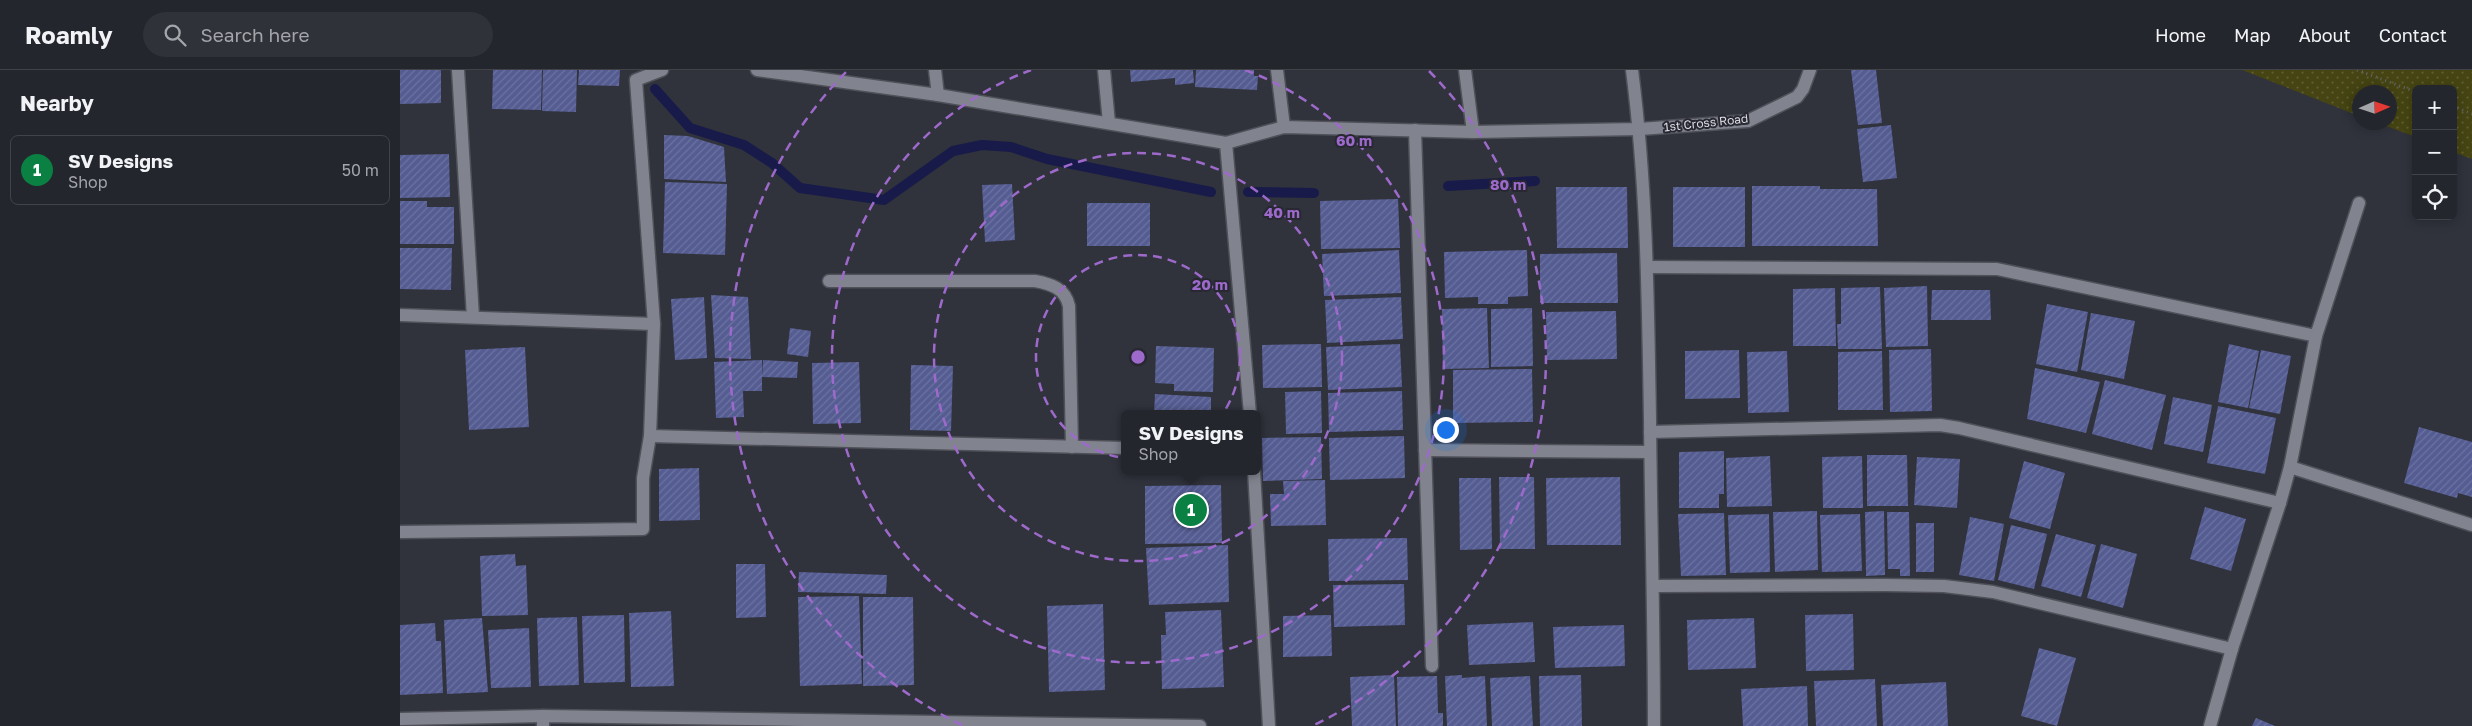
<!DOCTYPE html>
<html lang="en">
<head>
<meta charset="utf-8">
<style>
  :root { --surface:#24262d; --page:#303239; --text:#f1f3f6; --muted:#a3a5aa; --line:#414349; --accent:#0b8043 }
  body { margin:0; font-family:"Golos Text",sans-serif; background:var(--page); color:var(--text) }
  .controls { position:absolute; right:15px; top:15px; display:grid; overflow:hidden; border-radius:8px; box-shadow:0 2px 12px #0003 }
  .controls button { width:45px; height:45px; display:grid; place-items:center; padding:0; border:0; border-bottom:1px solid var(--line); background:var(--surface); color:var(--text); font:25px sans-serif }
  .compass { position:absolute; left:1952px; top:15px; width:45px; height:45px; border-radius:50%; background:var(--surface); box-shadow:0 2px 12px #0003; rotate:87deg }
  .you { position:absolute; left:1045px; top:359px; width:18px; height:18px; margin:-12px; border:4px solid #fff; border-radius:50%; background:#1a73e8; box-shadow:0 0 0 8px #1a73e833 }
  .badge { display:grid; place-items:center; width:32px; height:32px; border-radius:50%; background:var(--accent); color:#fff; font-size:16px; font-weight:700 }
  .pin { position:absolute; translate:-50% -50%; border:2px solid #fff; box-shadow:0 1px 5px #0006 }
  .popup { position:absolute; left:721px; top:340px; width:140px; height:65px; box-sizing:border-box; display:grid; place-content:center; border-radius:8px; background:var(--surface); filter:drop-shadow(0 1px 4px #0005); font-size:16px; white-space:nowrap; color:var(--muted) }
  .popup b { font-size:19px; color:var(--text) }
  .popup::after { content:''; position:absolute; left:50%; top:100%; margin-left:-10px; border:10px solid transparent; border-top-color:var(--surface) }
  .list { margin:0; padding:0; list-style:none }
  h2 { display:flex; justify-content:space-between; align-items:center; height:65px; margin:0; padding:0 20px; font-size:21px }
  h2 small { font-size:16px; font-weight:400; color:var(--muted) }
  .list li { display:grid; grid-template-columns:32px 1fr auto; gap:15px; align-items:center; box-sizing:border-box; height:70px; margin:0 10px 10px; padding:0 10px; border:1px solid var(--line); border-radius:8px }
  .list b { display:block; font-size:19px; white-space:nowrap }
  .list p { margin:0; font-size:16px; white-space:nowrap; color:var(--muted) }
  .list em { font-size:16px; font-style:normal; color:var(--muted) }
  .icon { flex:none; width:28px; height:28px; fill:none; stroke:currentColor; stroke-width:2; stroke-linecap:round; stroke-linejoin:round }
  .map { position:relative; flex:none; width:2072px; height:656px; overflow:hidden }
  header { display:flex; align-items:center; gap:30px; box-sizing:border-box; height:70px; padding:0 25px; background:var(--surface); border-bottom:1px solid var(--line) }
  header strong { font-size:24px }
  nav { display:flex; gap:28px; margin-inline-start:auto; font-size:18px }
  .search { width:350px; height:45px; background:var(--page); display:flex; align-items:center; gap:12px; box-sizing:border-box; padding:0 18px; border-radius:28px; color:var(--muted); font-size:19px }
  main { display:flex }
  aside { flex:1; background:var(--surface) }
  .map>svg:first-child { display:block }
</style>
</head>
<body>
<header>
<strong>Roamly</strong>
<div class="search"><svg class="icon" aria-label="search" viewBox="0 0 24 24"><circle cx="10" cy="10" r="6"/><path d="M15 15l6 6"/></svg>Search here</div>
<nav><a>Home</a><a>Map</a><a>About</a><a>Contact</a></nav>
</header>
<main>
<aside>
<h2>Nearby<small></small></h2>
<ul class="list">
<li><span class="badge">1</span><div><b>SV Designs</b><p>Shop</p></div><em>50 m</em></li>
</ul>
</aside>
<div class="map">
<svg width="2072" height="656" viewBox="0 0 2072 656">
  <defs>
    <pattern id="grass-dots" width="8" height="8" patternUnits="userSpaceOnUse" patternTransform="scale(1.25)"><rect width="8" height="8" fill="#454412"/><path d="M2 2h.1M6 6h.1" fill="none" stroke="#5f5e34" stroke-width="1.8" stroke-linecap="round"/></pattern>
    <pattern id="building-hatch" width="6" height="6" patternUnits="userSpaceOnUse" patternTransform="scale(1.25)"><rect width="6" height="6" fill="#545c92"/><path d="M-1 1l2-2M0 6l6-6M5 7l2-2" fill="none" stroke="#6c73a1"/></pattern>
  </defs>
  <rect width="100%" height="100%" fill="#30323c"/>
  <!-- grass -->
  <polygon fill="url(#grass-dots)" points="1842,0 2072,0 2072,89 2053,82 2053,19 2016,19 2016,67 1978,53 1990,52 1990,22 1960,22 1959,46"/>
  <g fill="none" stroke-linecap="round" stroke-linejoin="round">
    <!-- stream -->
    <g stroke="#181b4a" stroke-width="10">
      <polyline points="255,19 290,58 344,75 372,93 400,118 484,130 553,81 582,75 611,77 647,89 811,122"/>
      <polyline points="1048,116 1135,111"/>
      <polyline points="848,122 914,123"/>
    </g>
  </g>
  <!-- building -->
  <g fill="url(#building-hatch)">
    <polygon points="0,0 41,0 41,33 0,34"/>
    <polygon points="93,0 142,0 141,40 92,39"/>
    <polygon points="143,0 177,0 176,42 142,41"/>
    <polygon points="179,0 220,0 219,16 178,15"/>
    <polygon points="730,0 793,0 794,13 775,15 775,8 731,12"/>
    <polygon points="796,0 854,0 854,6 858,6 857,20 795,17"/>
    <polygon points="1451,0 1476,0 1482,53 1458,55"/>
    <polygon points="1491,55 1497,108 1463,112 1457,59"/>
    <polygon points="264,65 288,66 324,77 326,112 264,109"/>
    <polygon points="49,84 50,127 0,128 0,85"/>
    <polygon points="265,112 327,114 325,185 263,183"/>
    <polygon points="612,114 615,170 585,172 582,115"/>
    <polygon points="1352,116 1420,116 1420,119 1477,119 1478,176 1352,176"/>
    <polygon points="1156,117 1227,117 1228,178 1157,178"/>
    <rect x="1273" y="117" width="72" height="60"/>
    <polygon points="998,129 1000,178 921,179 920,131"/>
    <polygon points="0,131 27,131 27,137 54,137 54,174 0,174"/>
    <rect x="687" y="133" width="63" height="43"/>
    <polygon points="0,178 52,178 51,220 0,219"/>
    <polygon points="999,180 1001,223 924,226 922,184"/>
    <polygon points="1127,180 1128,226 1108,227 1108,234 1078,234 1078,227 1045,228 1044,182"/>
    <polygon points="1217,183 1218,233 1140,233 1140,184"/>
    <polygon points="1527,216 1528,276 1486,277 1484,218"/>
    <polygon points="1480,217 1482,279 1438,279 1437,254 1441,254 1441,218"/>
    <polygon points="1435,218 1436,276 1393,276 1393,219"/>
    <polygon points="1532,220 1590,220 1591,250 1531,250"/>
    <polygon points="311,225 348,227 351,289 315,288"/>
    <polygon points="304,227 307,288 275,290 271,229"/>
    <polygon points="1001,227 1003,269 927,273 925,230"/>
    <polygon points="1647,234 1688,242 1677,302 1636,294"/>
    <polygon points="1087,238 1089,298 1043,299 1042,239"/>
    <polygon points="1132,238 1133,296 1091,297 1091,239"/>
    <polygon points="1216,241 1217,289 1147,290 1146,242"/>
    <polygon points="1691,243 1735,251 1724,309 1681,300"/>
    <polygon points="390,258 411,261 408,287 387,284"/>
    <polygon points="921,274 922,317 863,318 862,275"/>
    <polygon points="1000,274 1002,317 928,320 926,277"/>
    <polygon points="1829,274 1859,281 1848,338 1818,332"/>
    <polygon points="756,276 814,278 813,322 774,321 774,314 755,313"/>
    <polygon points="125,277 129,357 69,360 65,280"/>
    <polygon points="1531,279 1532,341 1490,342 1489,280"/>
    <polygon points="1339,280 1340,328 1285,329 1285,281"/>
    <polygon points="1861,280 1891,286 1880,344 1849,338"/>
    <polygon points="1387,281 1389,342 1348,343 1347,282"/>
    <polygon points="1482,281 1483,340 1438,340 1438,282"/>
    <polygon points="362,290 362,321 343,321 344,347 316,348 314,292"/>
    <polygon points="363,290 398,292 397,308 362,307"/>
    <polygon points="459,292 461,353 413,354 412,293"/>
    <polygon points="511,295 553,296 551,361 510,360"/>
    <polygon points="1635,298 1700,312 1686,363 1627,349"/>
    <polygon points="1132,299 1133,352 1053,353 1053,300"/>
    <polygon points="1705,310 1766,325 1752,380 1692,364"/>
    <polygon points="921,321 922,363 886,364 885,322"/>
    <polygon points="1002,321 1003,360 929,362 928,323"/>
    <polygon points="755,324 811,327 811,344 754,344"/>
    <polygon points="1773,327 1812,335 1803,382 1764,374"/>
    <polygon points="1818,336 1876,348 1865,404 1807,393"/>
    <polygon points="2019,357 2072,372 2072,427 2058,423 2057,428 2004,413"/>
    <polygon points="1004,366 1005,408 930,410 929,368"/>
    <polygon points="921,367 922,409 863,411 862,368"/>
    <polygon points="1324,381 1324,424 1319,424 1319,438 1279,438 1279,382"/>
    <polygon points="1467,385 1507,385 1508,436 1467,436"/>
    <polygon points="1370,386 1372,436 1327,437 1326,388"/>
    <polygon points="1462,386 1463,438 1423,438 1422,387"/>
    <polygon points="1517,387 1560,389 1557,438 1514,435"/>
    <polygon points="1624,391 1665,403 1650,459 1609,448"/>
    <polygon points="299,398 300,450 259,451 259,399"/>
    <polygon points="1099,407 1134,407 1135,479 1100,479"/>
    <polygon points="1220,407 1221,475 1147,475 1146,408"/>
    <polygon points="1059,408 1091,408 1092,479 1060,480"/>
    <polygon points="925,410 926,455 871,456 870,424 884,424 883,411"/>
    <polygon points="821,415 822,473 745,474 745,416"/>
    <polygon points="1805,437 1846,449 1831,501 1790,489"/>
    <polygon points="1417,441 1418,500 1375,502 1373,442"/>
    <polygon points="1484,441 1485,505 1466,506 1465,442"/>
    <polygon points="1487,442 1509,442 1510,506 1500,506 1500,499 1488,499"/>
    <polygon points="1324,443 1326,505 1281,506 1278,444"/>
    <polygon points="1369,444 1370,502 1330,503 1328,445"/>
    <polygon points="1460,444 1462,501 1422,502 1420,445"/>
    <polygon points="1570,447 1604,454 1594,511 1559,505"/>
    <rect x="1516" y="453" width="18" height="49"/>
    <polygon points="1611,455 1647,464 1634,519 1598,510"/>
    <polygon points="1656,464 1696,475 1681,527 1641,516"/>
    <polygon points="1007,468 1008,510 929,511 928,469"/>
    <polygon points="1701,474 1737,484 1723,538 1687,528"/>
    <polygon points="828,475 829,532 749,535 746,478"/>
    <polygon points="115,484 116,496 126,495 128,545 82,546 80,486"/>
    <polygon points="336,494 365,494 366,547 336,548"/>
    <polygon points="399,502 487,505 486,524 398,522"/>
    <polygon points="1004,514 1005,555 934,557 933,515"/>
    <polygon points="459,526 462,614 400,616 398,527"/>
    <polygon points="463,527 513,527 514,615 463,616"/>
    <polygon points="703,534 705,620 649,622 647,536"/>
    <polygon points="821,540 824,617 762,619 761,565 766,565 765,542"/>
    <polygon points="271,541 274,616 231,617 229,543"/>
    <polygon points="1453,544 1454,600 1406,601 1405,545"/>
    <polygon points="224,545 225,612 184,613 182,546"/>
    <polygon points="931,545 932,586 883,587 883,546"/>
    <polygon points="177,547 179,615 139,616 137,548"/>
    <polygon points="82,548 88,622 47,624 44,550"/>
    <polygon points="1354,548 1356,598 1288,600 1287,550"/>
    <polygon points="1133,552 1135,592 1069,595 1067,555"/>
    <polygon points="35,553 36,571 41,571 43,623 0,625 0,555"/>
    <polygon points="1224,555 1225,596 1155,598 1153,557"/>
    <polygon points="129,558 131,617 91,618 88,560"/>
    <polygon points="1639,578 1676,588 1657,656 1621,646"/>
    <polygon points="994,605 996,656 952,656 950,607"/>
    <polygon points="1062,605 1062,608 1085,606 1087,656 1047,656 1045,606"/>
    <polygon points="1181,605 1182,656 1140,656 1139,606"/>
    <polygon points="1037,606 1038,643 1043,643 1043,656 998,656 997,607"/>
    <polygon points="1130,606 1133,656 1092,656 1090,608"/>
    <polygon points="1475,609 1477,656 1416,656 1414,611"/>
    <polygon points="1546,612 1548,656 1483,656 1481,615"/>
    <polygon points="1407,616 1408,656 1343,656 1341,619"/>
    <polygon points="1856,648 1875,656 1852,656"/>
  </g>
  <g fill="none" stroke-linecap="round" stroke-linejoin="round">
    <defs>
      <g id="street">
        <polyline points="58,0 73,247"/>
        <polyline points="357,0 538,25 826,73"/>
        <polyline points="535,0 538,25"/>
        <polyline points="704,0 709,53"/>
        <polyline points="877,0 884,57"/>
        <polyline points="1065,0 1073,62"/>
        <path d="M 1232,0 C 1247,116 1248,233 1250,350 C 1251,452 1254,554 1254,656"/>
        <polyline points="1015,60 1032,596"/>
        <polyline points="1247,197 1597,199 1916,266"/>
        <path d="M 429,211 L 635,211 C 651,214 665,218 669,236 L 672,377"/>
        <polyline points="0,245 254,254"/>
        <polyline points="1250,362 1540,355 1559,358 1880,433"/>
        <polyline points="250,366 725,378"/>
        <polyline points="1025,380 1250,382"/>
        <polyline points="1890,397 2072,455"/>
        <polyline points="0,462 243,459 243,408 250,366 254,254 236,10 262,0"/>
        <polyline points="1254,516 1485,515 1544,516 1593,522 1832,579"/>
        <polyline points="0,649 143,646"/>
        <polyline points="143,656 143,646 800,656"/>
        <polyline points="1810,656 1832,579 1880,433 1890,397 1916,266 1959,133"/>
      </g>
      <g id="secondary">
        <polyline points="850,344 826,73 884,57 1073,62 1240,59 1348,51 1397,27 1403,19 1410,0"/>
        <polyline points="854,401 869,656"/>
      </g>
    </defs>
    <!-- street casing -->
    <use href="#street" stroke="#4f5058" stroke-width="15"/>
    <!-- secondary casing -->
    <use href="#secondary" stroke="#4f5058" stroke-width="15"/>
    <!-- path -->
    <g stroke="#656770" stroke-width="3" stroke-dasharray="1 4" stroke-linecap="butt">
      <polyline points="1957,0 2016,22"/>
      <polyline points="2053,36 2072,44"/>
    </g>
    <!-- street -->
    <use href="#street" stroke="#81848f" stroke-width="12"/>
    <!-- secondary -->
    <use href="#secondary" stroke="#81848f" stroke-width="12"/>
  </g>
  <!-- distance rings -->
  <g fill="none" stroke="#9d6acb" stroke-width="2.5" stroke-dasharray="9 6">
    <circle cx="738" cy="287" r="102"/>
    <circle cx="738" cy="287" r="204"/>
    <path d="M845 0A306 306 0 1 1 631 0"/>
    <path d="M562 655A408 408 0 0 1 447 1M1029 1A408 408 0 0 1 914 655"/>
  </g>
  <g text-anchor="middle" stroke-width="4" stroke-linejoin="round" paint-order="stroke">
    <!-- street labels -->
    <g font-size="12" fill="#dbdce2" stroke="#272832">
      <text transform="translate(1306 53) rotate(-6)" y="4">1st Cross Road</text>
    </g>
  </g>
  <circle cx="738" cy="287" r="8" fill="#9d6acb" stroke="#272832" stroke-width="2.5"/>
  <g font-size="15" text-anchor="middle" font-weight="bold" fill="#9d6acb" stroke="#272832" stroke-width="4" stroke-linejoin="round" paint-order="stroke">
    <text x="954" y="76">60 m</text>
    <text x="1108" y="120">80 m</text>
    <text x="882" y="148">40 m</text>
    <text x="810" y="220">20 m</text>
  </g>
</svg>
<div class="controls">
<button>+</button>
<button>−</button>
<button><svg class="icon" aria-label="locate" viewBox="0 0 24 24"><circle cx="12" cy="12" r="6"/><path d="M12 2v4M12 18v4M2 12h4M18 12h4"/></svg></button>
</div>
<svg class="compass" viewBox="-18 -18 36 36"><path d="M0-13l5 13h-10z" fill="#e53935"/><path d="M0 13l5-13h-10z" fill="#a3a5aa"/></svg>
<div class="you"></div>
<div class="pin badge" style="left:791px;top:440px">1</div>
<div class="popup"><b>SV Designs</b>Shop</div>
</div>
</main>
</body>
</html>
